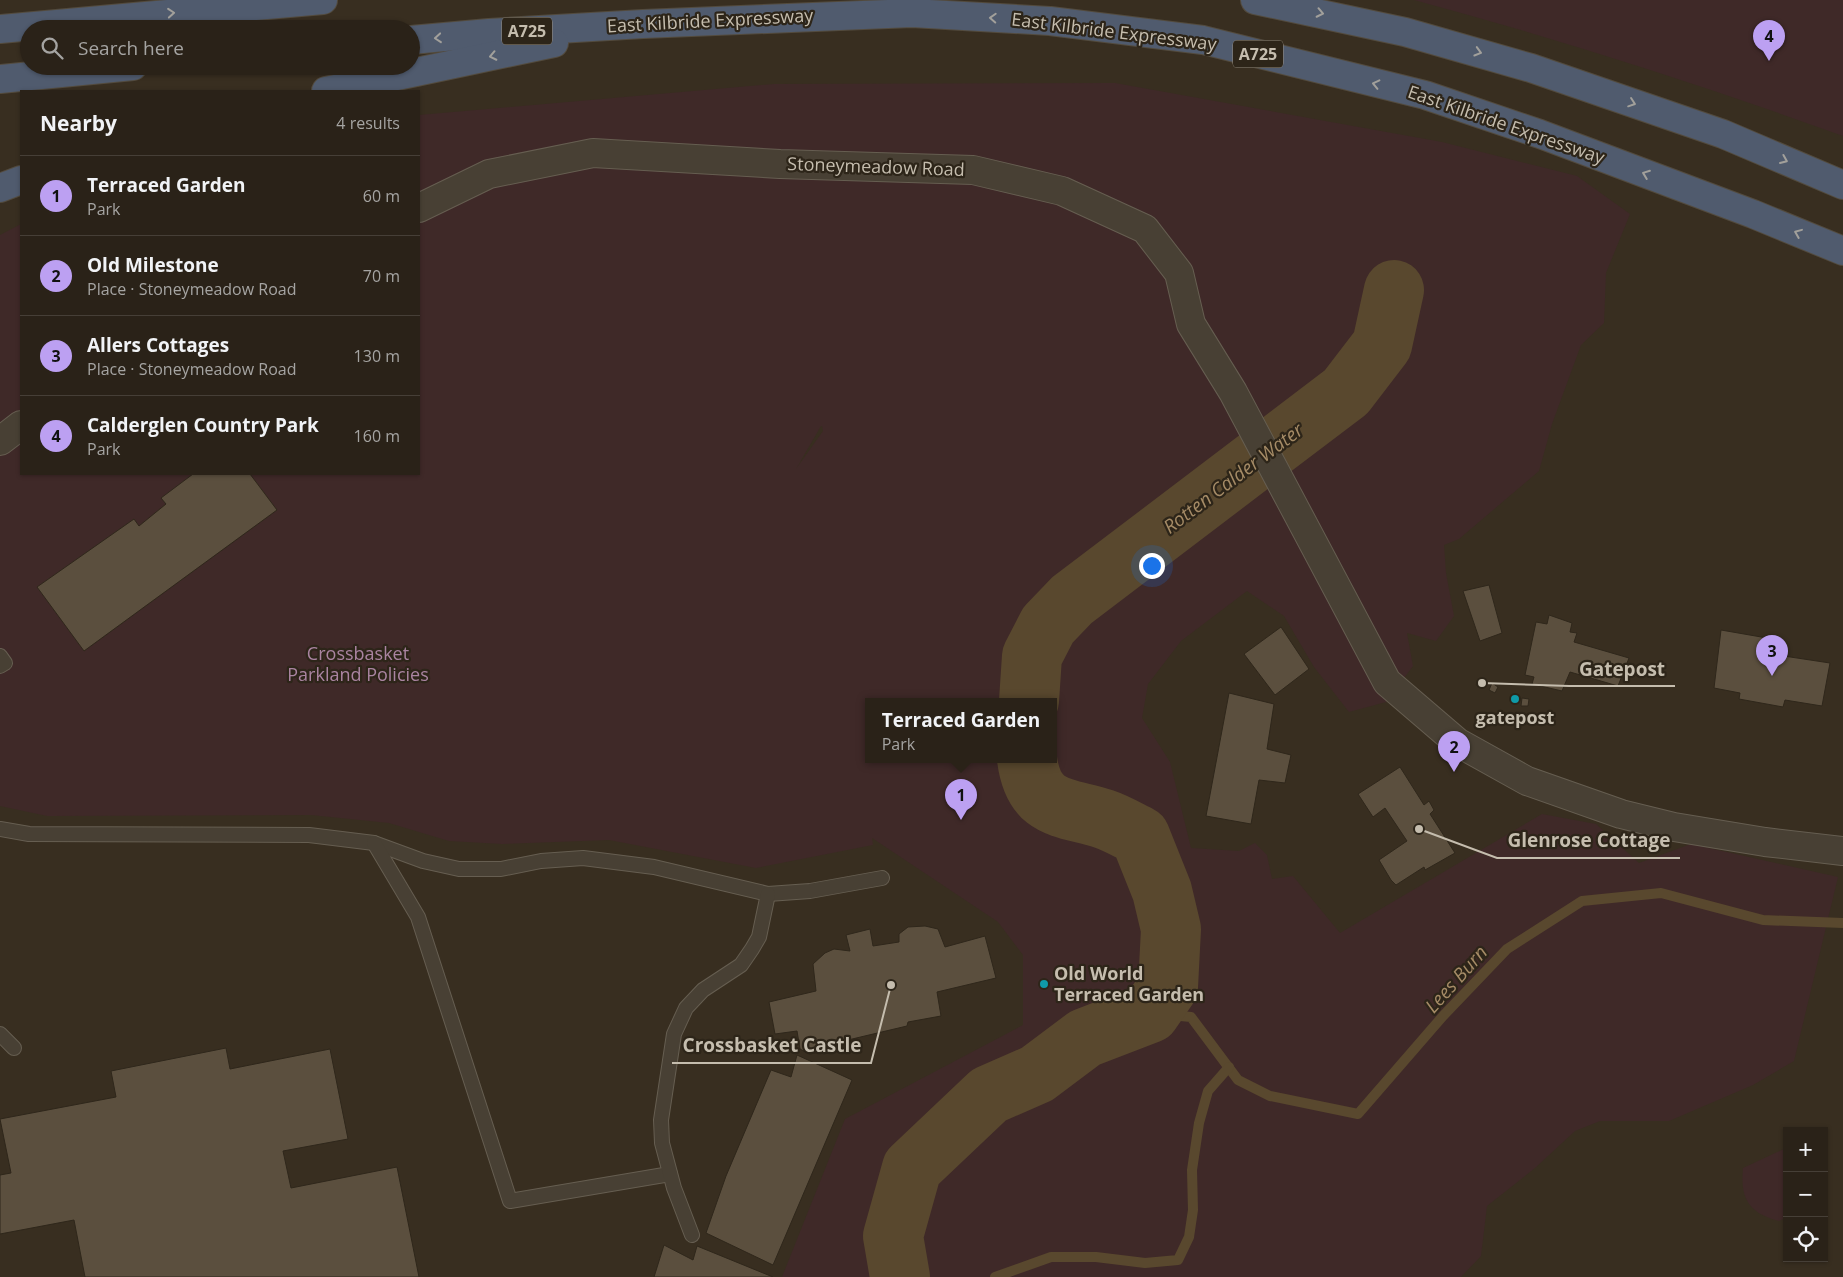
<!DOCTYPE html>
<html lang="en">
<head>
<meta charset="utf-8">
<style>
  :root { --surface:#2a2218; --page:#362f25; --text:#f1f3f6; --muted:#a5a4a2; --line:#463f37; --accent:#bca0f2 }
  body { margin:0; font-family:"Open Sans",sans-serif; background:var(--page); color:var(--text) }
  .controls { position:absolute; right:15px; bottom:15px; display:grid; overflow:hidden; border-radius:0px; box-shadow:0 1px 4px #0004 }
  .controls button { width:45px; height:45px; display:grid; place-items:center; padding:0; border:0; border-bottom:1px solid var(--line); background:var(--surface); color:var(--text); font:25px sans-serif }
  .you { position:absolute; left:1151px; top:565px; width:18px; height:18px; margin:-12px; border:4px solid #fff; border-radius:50%; background:#1a73e8; box-shadow:0 0 0 8px #1a73e833 }
  .badge { display:grid; place-items:center; width:32px; height:32px; border-radius:50%; background:var(--accent); color:#111; font-size:16px; font-weight:700 }
  .pin { position:absolute; translate:-50% -41px; filter:drop-shadow(0 1px 2px #0008) }
  .pin::after { content:''; position:absolute; top:26px; width:18px; height:15px; background:inherit; clip-path:polygon(0 0,100% 0,50% 100%) }
  .popup { position:absolute; left:865px; top:698px; width:192px; height:65px; box-sizing:border-box; display:grid; place-content:center; border-radius:0px; background:var(--surface); filter:drop-shadow(0 1px 4px #0005); font-size:16px; white-space:nowrap; color:var(--muted) }
  .popup b { font-size:19px; color:var(--text) }
  .popup::after { content:''; position:absolute; left:50%; top:100%; margin-left:-10px; border:10px solid transparent; border-top-color:var(--surface) }
  .list { margin:0; padding:0; list-style:none }
  h2 { display:flex; justify-content:space-between; align-items:center; height:65px; margin:0; padding:0 20px; font-size:21px }
  h2 small { font-size:16px; font-weight:400; color:var(--muted) }
  .list li { display:grid; grid-template-columns:32px 1fr auto; gap:15px; align-items:center; box-sizing:border-box; height:80px; padding:0 20px; border-top:1px solid var(--line) }
  .list b { display:block; font-size:19px; white-space:nowrap }
  .list p { margin:0; font-size:16px; white-space:nowrap; color:var(--muted) }
  .list em { font-size:16px; font-style:normal; color:var(--muted) }
  .icon { flex:none; width:28px; height:28px; fill:none; stroke:currentColor; stroke-width:2; stroke-linecap:round; stroke-linejoin:round }
  .map { position:relative; flex:none; width:1843px; height:1277px; overflow:hidden }
  .search { position:absolute; background:var(--surface); box-shadow:0 1px 4px #0004; left:20px; top:20px; width:400px; height:55px; display:flex; align-items:center; gap:12px; box-sizing:border-box; padding:0 18px; border-radius:28px; color:var(--muted); font-size:19px }
  .panel { position:absolute; background:var(--surface); box-shadow:0 1px 4px #0004; left:20px; top:90px; width:400px; height:385px; border-radius:0px }
  .map>svg:first-child { display:block }
</style>
</head>
<body>
<div class="map">
<svg width="1843" height="1277" viewBox="0 0 1843 1277">
  <rect width="100%" height="100%" fill="#382e20"/>
  <!-- green -->
  <g fill="#3f2928" fill-rule="evenodd">
    <path d="M 1414,0 L 1843,0 L 1843,136 C 1702,85 1559,39 1414,0 Z"/>
    <path d="M 1115,83 L 1442,142 L 1577,176 L 1630,214 L 1606,273 L 1604,323 L 1581,345 L 1552,424 L 1539,471 L 1459,539 L 1444,545 L 1446,573 L 1454,616 L 1436,641 L 1407,633 L 1413,666 L 1386,702 L 1349,712 L 1314,667 L 1284,616 L 1247,591 L 1181,641 L 1148,684 L 1142,718 L 1170,762 L 1191,848 L 1239,851 L 1255,843 L 1267,855 L 1272,879 L 1293,876 L 1340,933 L 1542,814 L 1596,824 L 1639,863 L 1691,844 L 1838,877 L 1794,1061 L 1753,1085 L 1669,1121 L 1600,1121 L 1575,1131 L 1535,1168 L 1487,1206 L 1481,1256 L 1461,1277 L 782,1277 L 845,1119 L 1023,1025 L 1023,955 L 998,922 L 872,838 L 873,845 L 756,868 L 609,840 L 502,844 L 449,841 L 389,823 L 311,815 L 47,816 L 0,806 L 0,235 L 21,224 L 21,474 L 419,474 L 419,115 L 774,84 ZM 822,426 L 823,431 L 796,469 L 821,426 ZM 868,701 L 1054,701 L 1054,759 L 868,759 Z"/>
    <path d="M 1784,1149 L 1787,1150 L 1787,1217 L 1779,1221 C 1749,1213 1740,1199 1743,1168 Z"/>
  </g>
  <g fill="none" stroke-linecap="round" stroke-linejoin="round">
    <!-- stream -->
    <g stroke="#59482e" stroke-width="10">
      <polyline points="1150,1013 1191,1017 1238,1080 1270,1096 1358,1114 1443,1016 1507,949 1582,901 1661,893 1763,920 1843,923"/>
      <polyline points="995,1277 1051,1257 1096,1257 1145,1263 1178,1260 1189,1237 1193,1210 1192,1170 1199,1123 1208,1091 1229,1067"/>
    </g>
    <!-- river -->
    <g stroke="#59482e" stroke-width="60">
      <polyline points="1029,701 1032,656 1048,625 1072,600 1346,392 1382,345 1394,290"/>
      <path d="M 900,1277 L 893,1236 L 912,1168 L 989,1095 L 1037,1074 L 1085,1038 L 1150,1013 L 1168,987 L 1171,929 L 1162,891 L 1140,836 C 1128,830 1116,823 1104,819 C 1063,806 1034,811 1027,759"/>
    </g>
  </g>
  <!-- building -->
  <g fill="#5b4f3e" stroke="#2f271b">
    <polygon points="193,474 250,474 277,510 84,651 37,587 134,519 139,526 166,504 161,498"/>
    <polygon points="1489,585 1502,633 1480,641 1463,591"/>
    <polygon points="1549,615 1572,623 1570,632 1577,633 1574,642 1629,658 1618,686 1570,672 1562,691 1532,684 1534,677 1525,675 1536,622 1547,624"/>
    <polygon points="1281,627 1309,669 1275,695 1244,654"/>
    <polygon points="1721,630 1767,638 1764,653 1830,663 1822,706 1785,700 1783,707 1739,699 1740,693 1714,688"/>
    <polygon points="1480,678 1487,682 1483,688 1476,685"/>
    <polygon points="1492,683 1498,687 1495,693 1489,690"/>
    <polygon points="1229,693 1274,704 1267,749 1291,755 1285,783 1259,780 1251,824 1206,816"/>
    <polygon points="1512,695 1519,696 1518,702 1511,702"/>
    <polygon points="1522,698 1529,699 1528,706 1521,706"/>
    <polygon points="1400,767 1424,805 1429,801 1434,810 1430,814 1455,853 1425,870 1424,867 1396,885 1391,880 1379,860 1407,841 1385,808 1373,817 1358,794"/>
    <polygon points="925,926 938,929 945,947 985,936 996,978 937,992 941,1016 908,1022 907,1026 831,1044 821,1052 809,1054 800,1049 797,1031 775,1034 769,1002 816,991 813,964 825,953 834,949 850,951 846,935 870,929 873,946 899,942 899,934 908,927"/>
    <polygon points="226,1048 230,1069 330,1049 348,1139 283,1151 291,1188 397,1167 419,1277 85,1277 74,1220 0,1234 0,1175 11,1173 0,1119 116,1097 111,1071"/>
    <polygon points="797,1055 852,1080 773,1265 706,1233 726,1176 771,1070 791,1077"/>
    <polygon points="664,1245 693,1260 697,1246 773,1277 654,1277"/>
  </g>
  <g fill="none" stroke-linecap="round" stroke-linejoin="round">
    <defs>
      <g id="lane">
        <polyline points="0,656 5,663 0,666"/>
        <polyline points="0,829 29,834 309,835 374,843 423,861 459,869 501,869 541,861 583,858 654,867 768,894 810,891 882,878"/>
        <polyline points="374,843 418,917 510,1201 670,1174"/>
        <polyline points="0,1034 14,1048"/>
        <polyline points="692,1235 674,1188 662,1143 661,1120 674,1034 686,1008 703,990 741,965 752,949 759,937 768,894"/>
      </g>
      <g id="street">
        <polyline points="419,208 489,174 593,153 780,164 973,170 1062,191 1145,229 1179,273 1191,324 1233,392 1387,682 1457,742 1527,781 1621,814 1674,827 1765,842 1843,851"/>
        <polyline points="0,441 21,425"/>
      </g>
      <g id="highway">
        <polyline points="1255,0 1405,32 1531,68 1723,134 1843,185"/>
        <polyline points="0,29 323,0"/>
        <polyline points="411,40 489,33 643,24 912,13 1050,21 1203,40 1425,95 1540,134 1753,214 1843,251"/>
        <polyline points="0,79 133,66"/>
        <polyline points="326,91 554,43"/>
        <polyline points="0,188 21,180"/>
      </g>
    </defs>
    <!-- lane casing -->
    <use href="#lane" stroke="#665e51" stroke-width="16"/>
    <!-- street casing -->
    <use href="#street" stroke="#665e51" stroke-width="30"/>
    <!-- highway casing -->
    <use href="#highway" stroke="#534b3e" stroke-width="30"/>
    <!-- lane -->
    <use href="#lane" stroke="#484034" stroke-width="14"/>
    <!-- street -->
    <use href="#street" stroke="#484034" stroke-width="28"/>
    <!-- highway -->
    <use href="#highway" stroke="#505b6e" stroke-width="28"/>
  </g>
  <!-- one-way arrows -->
  <defs><path id="oneway-chevron" d="M-2-3.5L2.5 0L-2 3.5" fill="none" stroke-width="1.6" stroke-linecap="round" stroke-linejoin="round" transform="scale(1.25)"/></defs>
  <g stroke="#a2a09b">
    <use href="#oneway-chevron" transform="translate(171 13) rotate(-5)"/>
    <use href="#oneway-chevron" transform="translate(1320 13) rotate(12)"/>
    <use href="#oneway-chevron" transform="translate(993 18) rotate(-177)"/>
    <use href="#oneway-chevron" transform="translate(438 38) rotate(175)"/>
    <use href="#oneway-chevron" transform="translate(1478 52) rotate(16)"/>
    <use href="#oneway-chevron" transform="translate(493 56) rotate(168)"/>
    <use href="#oneway-chevron" transform="translate(1376 84) rotate(-167)"/>
    <use href="#oneway-chevron" transform="translate(1632 103) rotate(19)"/>
    <use href="#oneway-chevron" transform="translate(1784 160) rotate(23)"/>
    <use href="#oneway-chevron" transform="translate(1646 174) rotate(-159)"/>
    <use href="#oneway-chevron" transform="translate(1798 233) rotate(-158)"/>
  </g>
  <!-- markers -->
  <g fill="#0f9aa8" stroke="#2d2519" stroke-width="2">
    <circle cx="1515" cy="699" r="5"/>
    <circle cx="1044" cy="984" r="5"/>
  </g>
  <g text-anchor="middle" stroke-width="4.5" stroke-linejoin="round" paint-order="stroke">
    <!-- shield labels -->
    <g fill="#2d2519" stroke="#978f81" stroke-width="1">
      <rect x="502" y="17.5" width="50" height="27" rx="4"/>
      <rect x="1233" y="40.5" width="50" height="27" rx="4"/>
    </g>
    <g font-size="16" font-weight="bold" fill="#c5bdae">
      <text x="527" y="37">A725</text>
      <text x="1258" y="60">A725</text>
    </g>
    <!-- street labels -->
    <g font-size="18" fill="#c5bdae" stroke="#2d2519">
      <text transform="translate(710 21) rotate(-3)" y="6">East Kilbride Expressway</text>
      <text transform="translate(1114 32) rotate(7)" y="6">East Kilbride Expressway</text>
      <text transform="translate(1506 125) rotate(19)" y="6">East Kilbride Expressway</text>
      <text transform="translate(876 167) rotate(2)" y="6">Stoneymeadow Road</text>
    </g>
    <!-- park labels -->
    <g font-size="18" fill="#aa84a1" stroke="#2d2519">
      <text x="358" y="660">Crossbasket<tspan x="358" dy="21">Parkland Policies</tspan></text>
    </g>
    <!-- poi labels -->
    <g font-size="18" font-weight="bold" fill="#c5bdae" stroke="#2d2519">
      <text x="1515" y="724">gatepost</text>
      <text x="1054" y="980" text-anchor="start">Old World<tspan x="1054" dy="21">Terraced Garden</tspan></text>
    </g>
    <!-- water labels -->
    <g font-size="19" font-style="italic" fill="#a58b66" stroke="#2d2519">
      <text transform="translate(1233 478) rotate(-37)" y="7">Rotten Calder Water</text>
      <text transform="translate(1456 979) rotate(-48)" y="7">Lees Burn</text>
    </g>
  </g>
  <!-- callouts -->
  <path fill="none" stroke="#c5bdae" stroke-width="2" d="M1482 683L1569 686H1675M1419 829L1497 858H1680M891 985L871 1063H672"/>
  <g fill="#c5bdae" stroke="#2d2519" stroke-width="2">
    <circle cx="1482" cy="683" r="5"/>
    <circle cx="1419" cy="829" r="5"/>
    <circle cx="891" cy="985" r="5"/>
  </g>
  <g font-size="19" text-anchor="middle" font-weight="bold" fill="#c5bdae" stroke="#2d2519" stroke-width="4.5" stroke-linejoin="round" paint-order="stroke">
    <text x="1622" y="676">Gatepost</text>
    <text x="1589" y="847">Glenrose Cottage</text>
    <text x="772" y="1052">Crossbasket Castle</text>
  </g>
</svg>
<div class="controls">
<button>+</button>
<button>−</button>
<button><svg class="icon" aria-label="locate" viewBox="0 0 24 24"><circle cx="12" cy="12" r="6"/><path d="M12 2v4M12 18v4M2 12h4M18 12h4"/></svg></button>
</div>
<div class="you"></div>
<div class="pin badge" style="left:961px;top:820px">1</div>
<div class="popup"><b>Terraced Garden</b>Park</div>
<div class="pin badge" style="left:1454px;top:772px">2</div>
<div class="pin badge" style="left:1772px;top:676px">3</div>
<div class="pin badge" style="left:1769px;top:61px">4</div>
<div class="search"><svg class="icon" aria-label="search" viewBox="0 0 24 24"><circle cx="10" cy="10" r="6"/><path d="M15 15l6 6"/></svg>Search here</div>
<section class="panel">
<h2>Nearby<small>4 results</small></h2>
<ul class="list">
<li><span class="badge">1</span><div><b>Terraced Garden</b><p>Park</p></div><em>60 m</em></li>
<li><span class="badge">2</span><div><b>Old Milestone</b><p>Place · Stoneymeadow Road</p></div><em>70 m</em></li>
<li><span class="badge">3</span><div><b>Allers Cottages</b><p>Place · Stoneymeadow Road</p></div><em>130 m</em></li>
<li><span class="badge">4</span><div><b>Calderglen Country Park</b><p>Park</p></div><em>160 m</em></li>
</ul>
</section>
</div>
</body>
</html>
